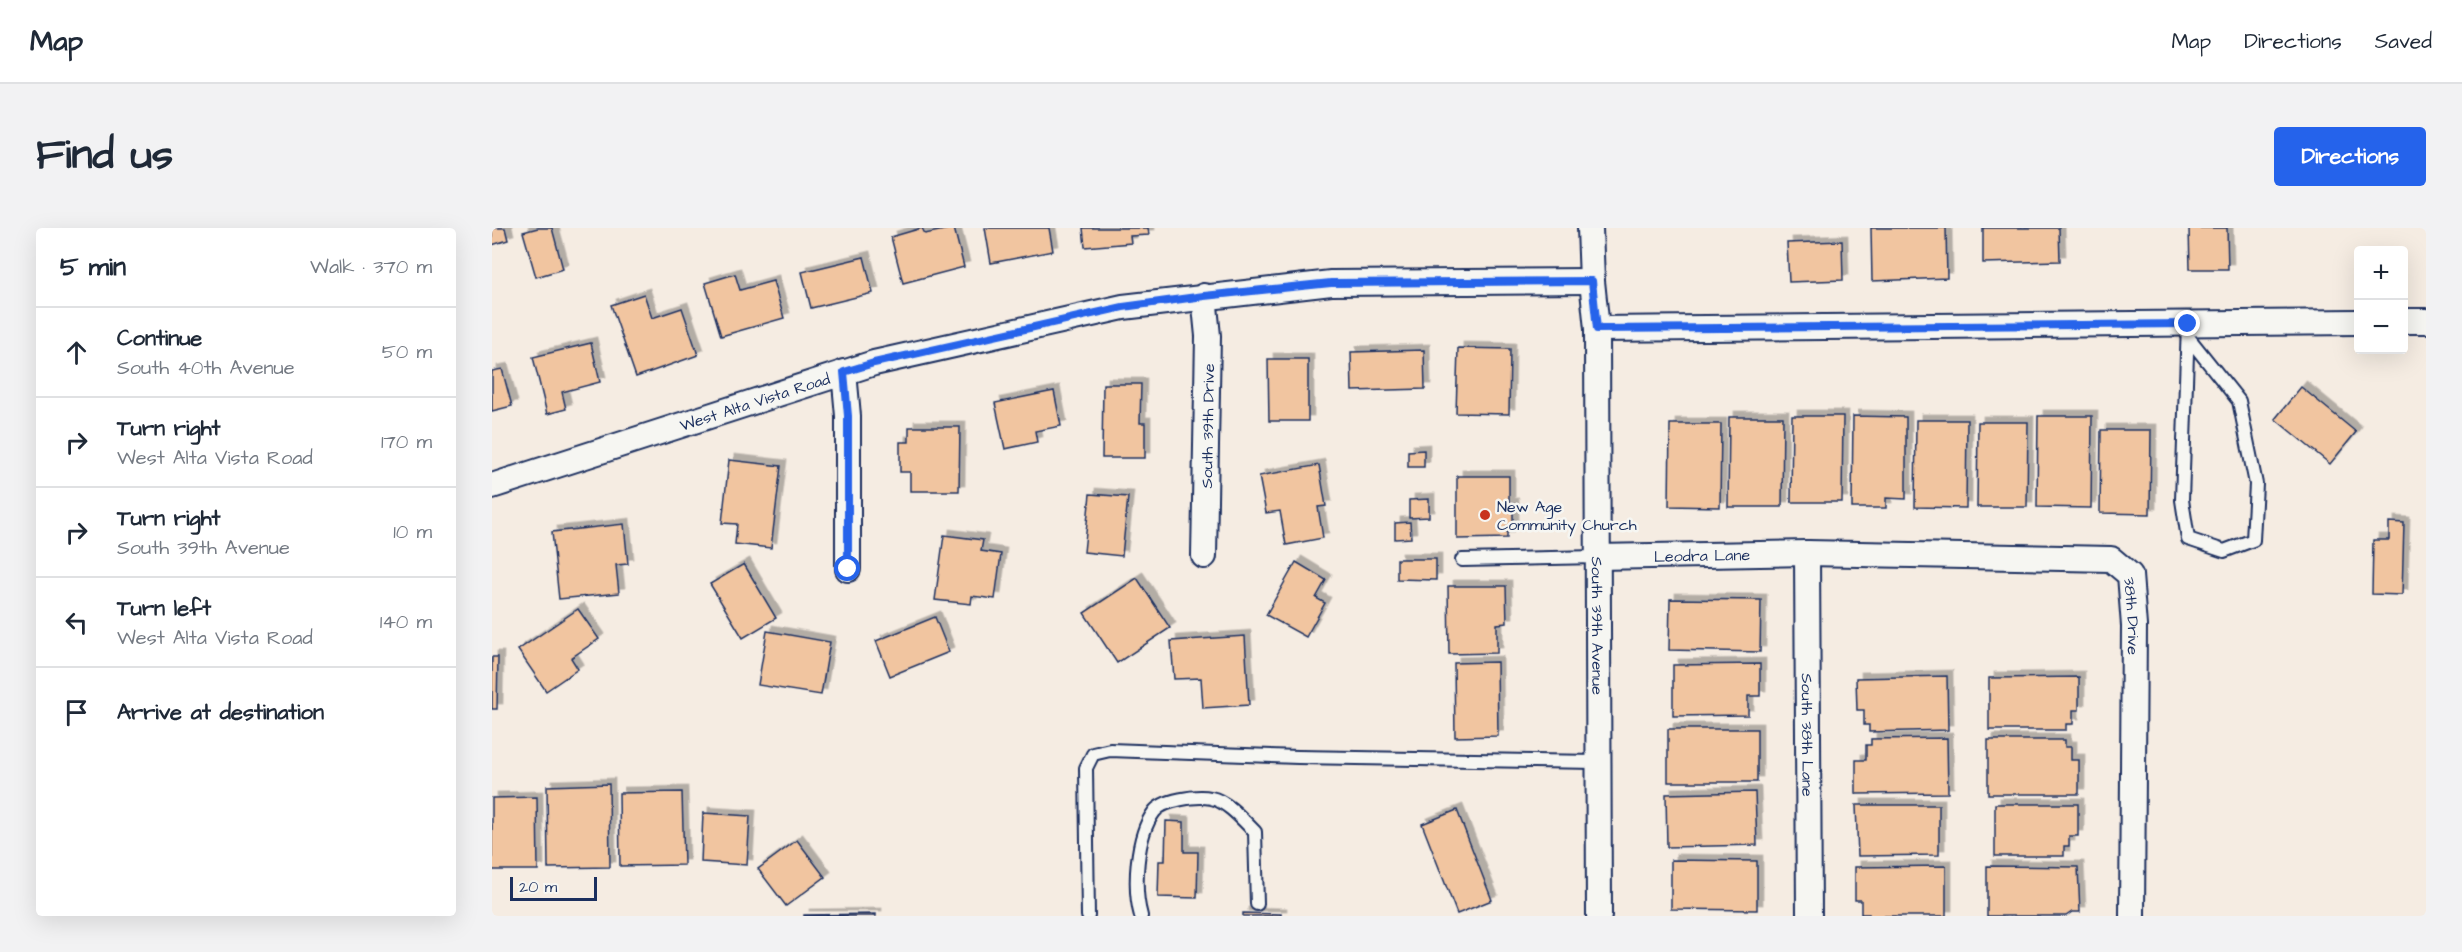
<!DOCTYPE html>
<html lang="en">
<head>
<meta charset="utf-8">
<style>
  :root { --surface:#fff; --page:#f2f2f3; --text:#1f2937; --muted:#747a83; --line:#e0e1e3; --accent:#2563eb }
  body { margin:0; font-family:"Architects Daughter",sans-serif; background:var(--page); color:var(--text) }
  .controls { position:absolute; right:18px; top:18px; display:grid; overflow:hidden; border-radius:6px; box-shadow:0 6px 24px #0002 }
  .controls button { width:54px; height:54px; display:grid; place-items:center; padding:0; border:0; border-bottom:2px solid var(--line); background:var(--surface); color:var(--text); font:30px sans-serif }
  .scale { position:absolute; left:18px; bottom:15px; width:87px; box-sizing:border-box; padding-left:6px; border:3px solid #1b2f5e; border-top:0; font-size:16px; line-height:21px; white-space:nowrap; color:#1b2f5e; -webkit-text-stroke:4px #f6f6f2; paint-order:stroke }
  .stop { position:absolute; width:18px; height:18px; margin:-14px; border:4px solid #2563eb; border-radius:50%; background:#fff }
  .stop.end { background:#2563eb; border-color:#fff; box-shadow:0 2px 6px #0008 }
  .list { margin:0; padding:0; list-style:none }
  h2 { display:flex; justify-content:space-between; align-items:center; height:78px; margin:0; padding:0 24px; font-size:26px }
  h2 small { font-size:20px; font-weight:400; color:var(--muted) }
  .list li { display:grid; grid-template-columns:39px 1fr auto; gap:18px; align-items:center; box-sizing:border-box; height:90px; padding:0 24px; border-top:2px solid var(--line) }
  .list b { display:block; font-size:22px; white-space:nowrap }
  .list p { margin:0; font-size:20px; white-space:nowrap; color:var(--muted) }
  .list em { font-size:20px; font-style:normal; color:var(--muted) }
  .icon { flex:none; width:33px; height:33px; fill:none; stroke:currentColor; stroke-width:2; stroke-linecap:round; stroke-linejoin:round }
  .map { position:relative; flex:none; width:1934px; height:688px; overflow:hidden; border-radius:6px }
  header { display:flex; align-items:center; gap:36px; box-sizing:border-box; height:84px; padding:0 30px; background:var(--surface); border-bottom:2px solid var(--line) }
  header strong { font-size:28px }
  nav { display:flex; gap:33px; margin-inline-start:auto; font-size:21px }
  .intro { display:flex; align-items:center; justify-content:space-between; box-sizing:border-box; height:144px; padding:0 36px }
  h1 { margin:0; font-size:42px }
  .button { padding:15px 27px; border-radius:6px; background:var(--accent); color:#fff; font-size:21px; font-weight:700 }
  main { display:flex; gap:36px; padding:0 36px }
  aside { flex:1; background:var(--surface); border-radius:6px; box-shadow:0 6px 24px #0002 }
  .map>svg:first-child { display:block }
</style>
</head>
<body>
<header>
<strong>Map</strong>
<nav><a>Map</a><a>Directions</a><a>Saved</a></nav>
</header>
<div class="intro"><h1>Find us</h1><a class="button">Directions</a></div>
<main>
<aside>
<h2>5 min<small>Walk · 370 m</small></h2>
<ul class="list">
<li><svg class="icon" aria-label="ahead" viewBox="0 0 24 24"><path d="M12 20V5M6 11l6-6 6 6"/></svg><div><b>Continue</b><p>South 40th Avenue</p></div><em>50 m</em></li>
<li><svg class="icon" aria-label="right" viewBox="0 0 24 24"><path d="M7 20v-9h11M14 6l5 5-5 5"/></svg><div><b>Turn right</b><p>West Alta Vista Road</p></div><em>170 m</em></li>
<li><svg class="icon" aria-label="right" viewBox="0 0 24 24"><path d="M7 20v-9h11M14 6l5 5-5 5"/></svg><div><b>Turn right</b><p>South 39th Avenue</p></div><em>10 m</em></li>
<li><svg class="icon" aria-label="left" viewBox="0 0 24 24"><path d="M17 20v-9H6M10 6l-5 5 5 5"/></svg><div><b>Turn left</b><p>West Alta Vista Road</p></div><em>140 m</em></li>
<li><svg class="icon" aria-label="arrive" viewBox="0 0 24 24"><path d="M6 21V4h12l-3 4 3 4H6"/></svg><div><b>Arrive at destination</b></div></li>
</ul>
</aside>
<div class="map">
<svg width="1934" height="688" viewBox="0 0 1934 688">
  <defs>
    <filter id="shadow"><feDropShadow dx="5.5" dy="-5.5" stdDeviation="0" flood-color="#0004"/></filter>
  </defs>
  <rect width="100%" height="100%" fill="#f5ece2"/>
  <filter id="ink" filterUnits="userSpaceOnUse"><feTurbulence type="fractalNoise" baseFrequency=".0167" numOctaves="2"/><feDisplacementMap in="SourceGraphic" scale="12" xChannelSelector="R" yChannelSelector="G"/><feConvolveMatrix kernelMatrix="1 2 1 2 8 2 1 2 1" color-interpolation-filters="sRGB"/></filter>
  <g filter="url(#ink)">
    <!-- building -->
    <g fill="#f1c5a0" stroke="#1b2f5e" stroke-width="1.5" filter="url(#shadow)">
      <polygon points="0,0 13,0 16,12 0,17"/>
      <polygon points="46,0 60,0 71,41 44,49 31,4"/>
      <polygon points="430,0 433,6 462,0 472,39 411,55 399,9"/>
      <polygon points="493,0 557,0 561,23 499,35"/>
      <polygon points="591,0 656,0 657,7 638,8 639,15 593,19"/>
      <polygon points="1379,0 1454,0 1455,50 1380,53"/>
      <polygon points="1491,0 1567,0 1568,33 1491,35"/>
      <polygon points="1697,0 1735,0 1736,41 1698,41"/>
      <polygon points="1350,13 1351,52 1297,54 1295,15"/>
      <polygon points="372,29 381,65 319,80 310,44"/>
      <polygon points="243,46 248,62 281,53 292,90 229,108 213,55"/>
      <polygon points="152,66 160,90 190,80 206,127 144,149 119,77"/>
      <polygon points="99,115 108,154 70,164 74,181 55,186 41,129"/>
      <polygon points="966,120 1018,121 1017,186 964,185"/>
      <polygon points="932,122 933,161 860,163 859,124"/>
      <polygon points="776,131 816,131 816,193 777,193"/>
      <polygon points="10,141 20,178 0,183 0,143"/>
      <polygon points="611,156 649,156 648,195 653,195 653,230 610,230"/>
      <polygon points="1809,159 1864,204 1838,236 1783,191"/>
      <polygon points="562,163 569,198 543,203 545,214 513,221 503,175"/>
      <polygon points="1300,188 1351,188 1350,274 1299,274"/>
      <polygon points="1361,188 1414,189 1414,271 1394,270 1394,280 1360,280"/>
      <polygon points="1546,188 1600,188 1599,280 1545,279"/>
      <polygon points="1237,189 1291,189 1290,279 1236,279"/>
      <polygon points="1424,192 1475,192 1474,280 1423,279"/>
      <polygon points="1486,194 1536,194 1535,279 1485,279"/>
      <polygon points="1178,196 1229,196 1228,279 1177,278"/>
      <polygon points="417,199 468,199 467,263 418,263 418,244 408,244 408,214 417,214"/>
      <polygon points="1609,202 1659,202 1658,286 1608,285"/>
      <polygon points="932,222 932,239 916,239 916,223"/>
      <polygon points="237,232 289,238 279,320 243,316 245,296 230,295"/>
      <polygon points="827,237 834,278 826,279 831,310 794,317 788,283 774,285 767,248"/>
      <polygon points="965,248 1017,248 1017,276 1021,276 1021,298 1015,298 1015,310 965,311"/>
      <polygon points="598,266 636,269 630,328 592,324"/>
      <polygon points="937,271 937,289 917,290 917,272"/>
      <polygon points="918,294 919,310 903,311 903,295"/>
      <polygon points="1897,294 1912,295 1910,367 1880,366 1881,312 1897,312"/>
      <polygon points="132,296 136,336 124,337 127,365 67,371 60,304"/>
      <polygon points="452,307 491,312 489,323 509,326 503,371 480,368 479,376 443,372"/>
      <polygon points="905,331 944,331 944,352 905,351"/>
      <polygon points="804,334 834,352 824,370 833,375 814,409 774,387"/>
      <polygon points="252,336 284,390 251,410 218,356"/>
      <polygon points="645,350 678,400 625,435 592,385"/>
      <polygon points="956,358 1014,358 1015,395 1005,396 1005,425 957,426"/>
      <polygon points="1178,371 1269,372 1268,424 1177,422"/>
      <polygon points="86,381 107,411 79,430 86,441 54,463 26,422"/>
      <polygon points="443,389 457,424 398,448 384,413"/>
      <polygon points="275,403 338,414 329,467 266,457"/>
      <polygon points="753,408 757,477 711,480 709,450 682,451 679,413"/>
      <polygon points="0,429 6,429 5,481 0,481"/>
      <polygon points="1005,434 1006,508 963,509 962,435"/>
      <polygon points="1268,436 1268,468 1256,468 1256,487 1181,488 1181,437"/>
      <polygon points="1455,448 1456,502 1377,504 1377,497 1372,497 1372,482 1365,482 1364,450"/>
      <polygon points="1587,449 1587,482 1581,482 1581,496 1574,496 1574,502 1497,502 1497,450"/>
      <rect x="1176" y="501" width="89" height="53"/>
      <polygon points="1455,510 1456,565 1364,566 1364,532 1374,532 1374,517 1379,517 1379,511"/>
      <polygon points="1496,512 1573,512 1573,519 1579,519 1579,532 1587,532 1587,566 1496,566"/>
      <polygon points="117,556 118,639 56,640 55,558"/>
      <polygon points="190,564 192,637 128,638 127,565"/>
      <polygon points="1263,564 1265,617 1175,619 1174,566"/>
      <polygon points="45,569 46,642 0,642 0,570"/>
      <polygon points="1503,576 1586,576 1586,608 1577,608 1577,618 1572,618 1572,628 1503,628"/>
      <polygon points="1364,577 1447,577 1447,627 1366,628"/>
      <polygon points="965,582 1000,672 965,686 930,596"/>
      <polygon points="211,585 258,588 255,637 209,634"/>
      <polygon points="674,593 692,594 692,624 706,624 705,670 666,669 667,633 673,633"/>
      <polygon points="305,612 333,649 294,678 266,641"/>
      <polygon points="1179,632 1265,633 1265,682 1179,681"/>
      <polygon points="1454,638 1454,688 1377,688 1377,686 1369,686 1369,672 1363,672 1363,639"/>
      <polygon points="1495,638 1586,639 1588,684 1580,684 1574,688 1495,688"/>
      <polygon points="751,685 789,686 789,688 751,688"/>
      <polygon points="384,686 384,688 312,688 312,687"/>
    </g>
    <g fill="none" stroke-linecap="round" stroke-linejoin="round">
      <defs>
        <g id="lane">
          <polyline points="1696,109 1747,173 1764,256 1761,312 1732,323 1696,311 1690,272 1696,96"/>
          <polyline points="970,332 1105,329"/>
          <polyline points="596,688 594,540 601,526 618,522 806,529 1106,534"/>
          <path d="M 649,688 C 641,660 644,608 662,584 C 670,572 705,567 719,570 C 735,573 751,592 763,604 L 765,676"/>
        </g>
        <g id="street">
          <path id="s1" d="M 1098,0 L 1100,53 L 1105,101 L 1107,688"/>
          <polyline points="712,68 716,108 712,328"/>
          <polyline points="1912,93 1934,93"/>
          <polyline points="1105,101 1866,94"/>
          <polyline points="352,144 356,188 356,341"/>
          <path id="s2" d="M 0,258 L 382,135 L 631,79 L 839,55 L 1100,53"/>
          <path id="s3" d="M 1315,325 L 1317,688"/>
          <path id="s4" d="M 1105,329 L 1315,325 L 1619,331 L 1638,347 L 1642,398 L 1640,688"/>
        </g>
      </defs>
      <!-- lane casing -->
      <use href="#lane" stroke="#1b2f5e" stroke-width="16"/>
      <!-- street casing -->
      <use href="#street" stroke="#1b2f5e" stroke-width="28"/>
      <!-- lane -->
      <use href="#lane" stroke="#f6f6f2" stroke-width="12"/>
      <!-- street -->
      <use href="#street" stroke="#f6f6f2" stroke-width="24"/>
    </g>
  </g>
  <g fill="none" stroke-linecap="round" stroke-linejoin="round" filter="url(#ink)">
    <!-- route -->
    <polyline stroke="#2563eb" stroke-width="8" points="356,341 356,188 352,144 382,135 631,79 712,68 839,55 1100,53 1105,101 1696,96"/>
  </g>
  <!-- markers -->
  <circle fill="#c8321e" stroke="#f6f6f2" stroke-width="2" cx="993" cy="287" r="6"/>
  <g text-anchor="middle" stroke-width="5" stroke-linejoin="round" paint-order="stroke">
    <!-- street labels -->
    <g font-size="16" fill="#1b2f5e" stroke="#f6f6f2">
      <text dy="6" stroke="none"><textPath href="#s2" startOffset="276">West Alta Vista Road</textPath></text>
      <text transform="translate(715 198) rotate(-89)" y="6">South 39th Drive</text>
      <text dy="6" stroke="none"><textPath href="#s4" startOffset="105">Leodra Lane</textPath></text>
      <text dy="6" stroke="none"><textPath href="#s4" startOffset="580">38th Drive</textPath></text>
      <text dy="6" stroke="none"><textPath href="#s1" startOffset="398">South 39th Avenue</textPath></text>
      <text dy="6" stroke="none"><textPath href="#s3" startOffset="182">South 38th Lane</textPath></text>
    </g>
    <!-- poi labels -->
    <g font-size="16" fill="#1b2f5e" stroke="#f6f6f2" text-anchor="start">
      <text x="1005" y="284">New Age<tspan x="1005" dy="18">Community Church</tspan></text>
    </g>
  </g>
</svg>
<div class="controls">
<button>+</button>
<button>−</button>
</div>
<div class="scale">20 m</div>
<div class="stop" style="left:356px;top:341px"></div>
<div class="stop end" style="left:1696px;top:96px"></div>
</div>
</main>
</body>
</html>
